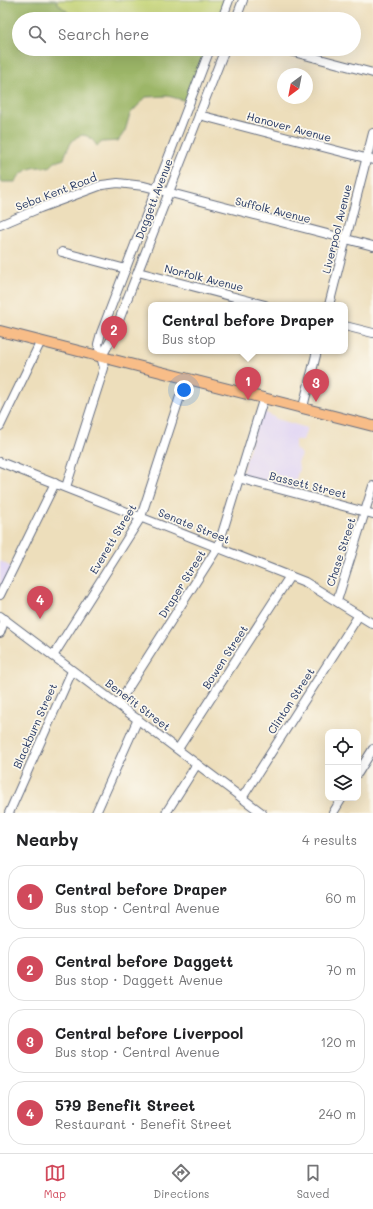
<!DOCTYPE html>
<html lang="en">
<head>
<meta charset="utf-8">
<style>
  :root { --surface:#fff; --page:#f2f2f2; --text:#202124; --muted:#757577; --line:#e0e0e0; --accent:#d1495b }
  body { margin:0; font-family:Mali,sans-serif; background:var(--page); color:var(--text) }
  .controls { position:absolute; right:12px; bottom:12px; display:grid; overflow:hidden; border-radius:8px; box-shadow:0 4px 16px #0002 }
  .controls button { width:36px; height:36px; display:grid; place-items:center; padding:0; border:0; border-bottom:1px solid var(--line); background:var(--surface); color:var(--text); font:20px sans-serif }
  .compass { position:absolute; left:277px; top:68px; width:36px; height:36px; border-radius:50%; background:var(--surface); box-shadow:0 4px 16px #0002; rotate:212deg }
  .you { position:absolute; left:184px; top:390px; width:14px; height:14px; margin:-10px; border:3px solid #fff; border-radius:50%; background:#1a73e8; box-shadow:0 0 0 6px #1a73e833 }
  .badge { display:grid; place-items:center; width:26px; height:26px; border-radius:50%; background:var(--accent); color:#fff; font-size:13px; font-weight:700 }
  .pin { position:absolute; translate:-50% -33px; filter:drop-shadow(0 1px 2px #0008) }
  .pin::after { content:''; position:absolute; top:21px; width:14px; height:12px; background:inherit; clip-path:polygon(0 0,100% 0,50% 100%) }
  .popup { position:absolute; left:148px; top:302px; width:200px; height:52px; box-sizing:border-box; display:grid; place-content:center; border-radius:8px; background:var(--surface); filter:drop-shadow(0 1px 3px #0005); font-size:13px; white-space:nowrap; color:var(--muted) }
  .popup b { font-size:15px; color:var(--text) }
  .popup::after { content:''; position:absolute; left:50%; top:100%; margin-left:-8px; border:8px solid transparent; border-top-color:var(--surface) }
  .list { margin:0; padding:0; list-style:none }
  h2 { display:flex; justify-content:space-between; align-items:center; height:52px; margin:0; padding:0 16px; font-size:17px }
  h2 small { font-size:13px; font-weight:400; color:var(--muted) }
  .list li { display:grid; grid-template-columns:26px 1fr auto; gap:12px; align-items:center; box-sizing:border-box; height:64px; margin:0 8px 8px; padding:0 8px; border:1px solid var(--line); border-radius:16px }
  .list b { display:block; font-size:15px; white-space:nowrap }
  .list p { margin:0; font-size:13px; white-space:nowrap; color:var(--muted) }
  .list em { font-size:13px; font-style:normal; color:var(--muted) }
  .icon { flex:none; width:22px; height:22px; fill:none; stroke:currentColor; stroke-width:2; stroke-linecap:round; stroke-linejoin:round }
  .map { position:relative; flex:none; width:373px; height:813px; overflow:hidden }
  .search { position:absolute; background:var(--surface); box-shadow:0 4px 16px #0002; left:12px; right:12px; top:12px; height:44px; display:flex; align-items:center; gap:10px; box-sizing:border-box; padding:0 14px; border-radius:22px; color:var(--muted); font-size:15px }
  .sheet { height:340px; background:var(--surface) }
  nav { display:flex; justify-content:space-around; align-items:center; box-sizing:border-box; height:56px; border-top:1px solid var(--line); background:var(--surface); font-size:11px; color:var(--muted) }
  nav a { display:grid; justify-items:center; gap:2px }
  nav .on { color:var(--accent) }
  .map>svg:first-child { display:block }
</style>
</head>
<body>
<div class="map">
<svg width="373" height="813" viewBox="0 0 373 813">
  <rect width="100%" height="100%" fill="#fbf7ec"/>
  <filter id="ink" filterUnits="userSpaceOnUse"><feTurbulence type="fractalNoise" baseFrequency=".025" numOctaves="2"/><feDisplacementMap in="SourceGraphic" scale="8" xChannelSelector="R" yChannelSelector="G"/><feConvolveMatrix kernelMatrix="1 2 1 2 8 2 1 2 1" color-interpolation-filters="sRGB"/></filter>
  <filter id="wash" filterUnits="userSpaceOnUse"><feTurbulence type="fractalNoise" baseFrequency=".012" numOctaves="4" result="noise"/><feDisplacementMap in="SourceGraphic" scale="16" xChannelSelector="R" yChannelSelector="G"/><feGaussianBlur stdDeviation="0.9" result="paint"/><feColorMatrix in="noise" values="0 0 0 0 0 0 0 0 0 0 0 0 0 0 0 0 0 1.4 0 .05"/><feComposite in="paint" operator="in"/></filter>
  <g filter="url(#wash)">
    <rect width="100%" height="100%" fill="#eddebb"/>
    <!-- built -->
    <g fill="#e0d4f4">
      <polygon points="261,410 277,419 307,428 303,440 295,440 295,448 300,453 301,457 298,461 299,469 293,490 241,477"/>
      <polygon points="0,561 13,568 0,594"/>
    </g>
    <!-- green -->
    <polygon fill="#c5d476" stroke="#70826a" points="56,0 229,0 222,19 76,19 57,3"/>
    <!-- forest -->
    <path fill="#9cb667" stroke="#5c7262" d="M 0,0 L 56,0 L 57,3 L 76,19 L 19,19 L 19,49 L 140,49 L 145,52 L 158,49 L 208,49 L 190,102 L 168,96 L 146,97 L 130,114 L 125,131 L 118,141 L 102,142 L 97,146 C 82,123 69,141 64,159 L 55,162 L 49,168 C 36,165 22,169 15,182 L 0,182 Z"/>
  </g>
  <g filter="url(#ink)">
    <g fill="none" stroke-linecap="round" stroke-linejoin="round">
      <defs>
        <g id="minor">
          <polyline points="222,19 229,0"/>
          <polyline points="236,19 243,0"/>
          <polyline points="282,49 373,73"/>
          <polyline points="199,115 373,160"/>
          <polyline points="0,225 40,208 102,185 118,183 144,186 373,246"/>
          <polyline points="62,252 126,269"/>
          <polyline points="138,272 265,305"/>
          <polyline points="329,305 373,133"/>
          <polyline points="345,326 373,333"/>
          <polyline points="102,356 112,338 225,49"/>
          <polyline points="303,407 317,351"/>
          <polyline points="0,426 41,341"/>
          <polyline points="0,462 305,582 373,624"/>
          <polyline points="238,478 373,514"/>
          <polyline points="66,487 104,368 98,344 101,333 210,49"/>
          <polyline points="0,595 55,483"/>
          <polyline points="337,601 373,486"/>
          <polyline points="0,616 262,813"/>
          <polyline points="0,633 5,619"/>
          <polyline points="53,656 141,517 186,378"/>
          <polyline points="118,704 218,547 264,397"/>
          <polyline points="178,749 290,576"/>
          <polyline points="358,773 373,749"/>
          <polyline points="242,798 359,615"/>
          <polyline points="9,813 72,671"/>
          <polyline points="96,813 138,719"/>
          <polyline points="166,813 197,764"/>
          <polyline points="333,813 342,798"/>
        </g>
        <polyline id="major" points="0,331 373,426"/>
      </defs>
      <!-- minor casing -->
      <use href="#minor" stroke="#646c7f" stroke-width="10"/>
      <!-- major casing -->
      <use href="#major" stroke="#646c7f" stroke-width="12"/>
      <!-- minor -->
      <use href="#minor" stroke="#fff" stroke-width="8"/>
      <!-- major -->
      <use href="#major" stroke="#f8bd88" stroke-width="10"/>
    </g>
  </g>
  <g text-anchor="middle" stroke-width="3.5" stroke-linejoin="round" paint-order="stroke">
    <!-- street labels -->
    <g font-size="11" fill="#1b2f5e" stroke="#fbf7ec">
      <text transform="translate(289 127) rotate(15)" y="4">Hanover Avenue</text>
      <text transform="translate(56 192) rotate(-21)" y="4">Seba Kent Road</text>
      <text transform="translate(154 199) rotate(-69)" y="4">Daggett Avenue</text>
      <text transform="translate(273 210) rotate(14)" y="4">Suffolk Avenue</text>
      <text transform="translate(337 229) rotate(-76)" y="4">Liverpool Avenue</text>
      <text transform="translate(204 278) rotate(14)" y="4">Norfolk Avenue</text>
      <text transform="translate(308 485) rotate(14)" y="4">Bassett Street</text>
      <text transform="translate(194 526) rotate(22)" y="4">Senate Street</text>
      <text transform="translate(113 539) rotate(-59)" y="4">Everett Street</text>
      <text transform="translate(341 552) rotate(-72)" y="4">Chase Street</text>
      <text transform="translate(182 584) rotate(-58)" y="4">Draper Street</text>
      <text transform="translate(225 657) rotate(-57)" y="4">Bowen Street</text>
      <text transform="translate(291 701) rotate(-57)" y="4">Clinton Street</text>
      <text transform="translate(138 705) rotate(37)" y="4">Benefit Street</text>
      <text transform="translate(35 726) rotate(-66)" y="4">Blackburn Street</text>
    </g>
  </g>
</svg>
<div class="controls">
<button><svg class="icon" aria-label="locate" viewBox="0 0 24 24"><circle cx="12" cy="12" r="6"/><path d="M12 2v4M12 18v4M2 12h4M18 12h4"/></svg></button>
<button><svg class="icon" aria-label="layers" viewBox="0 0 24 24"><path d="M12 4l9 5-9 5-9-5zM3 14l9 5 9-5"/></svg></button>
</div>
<svg class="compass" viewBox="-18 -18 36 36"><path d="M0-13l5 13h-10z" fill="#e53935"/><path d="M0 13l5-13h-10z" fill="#757577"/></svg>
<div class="you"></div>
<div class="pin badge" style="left:248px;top:400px">1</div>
<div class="popup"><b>Central before Draper</b>Bus stop</div>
<div class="pin badge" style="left:114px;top:349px">2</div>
<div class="pin badge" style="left:316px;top:402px">3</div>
<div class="pin badge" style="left:40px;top:619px">4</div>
<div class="search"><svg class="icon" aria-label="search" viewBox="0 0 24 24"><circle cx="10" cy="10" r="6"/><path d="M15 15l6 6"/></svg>Search here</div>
</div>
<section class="sheet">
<h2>Nearby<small>4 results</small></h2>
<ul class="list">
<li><span class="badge">1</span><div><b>Central before Draper</b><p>Bus stop · Central Avenue</p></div><em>60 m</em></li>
<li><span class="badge">2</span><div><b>Central before Daggett</b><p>Bus stop · Daggett Avenue</p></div><em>70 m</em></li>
<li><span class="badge">3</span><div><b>Central before Liverpool</b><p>Bus stop · Central Avenue</p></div><em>120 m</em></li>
<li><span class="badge">4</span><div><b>579 Benefit Street</b><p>Restaurant · Benefit Street</p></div><em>240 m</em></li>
</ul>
</section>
<nav>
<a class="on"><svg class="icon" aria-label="map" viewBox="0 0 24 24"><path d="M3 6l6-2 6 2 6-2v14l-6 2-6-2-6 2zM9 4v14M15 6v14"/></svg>Map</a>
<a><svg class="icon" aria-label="directions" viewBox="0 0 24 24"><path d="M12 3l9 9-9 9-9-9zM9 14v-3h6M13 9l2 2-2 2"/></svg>Directions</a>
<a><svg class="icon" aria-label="saved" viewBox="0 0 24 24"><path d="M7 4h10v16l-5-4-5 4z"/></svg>Saved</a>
</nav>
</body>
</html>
